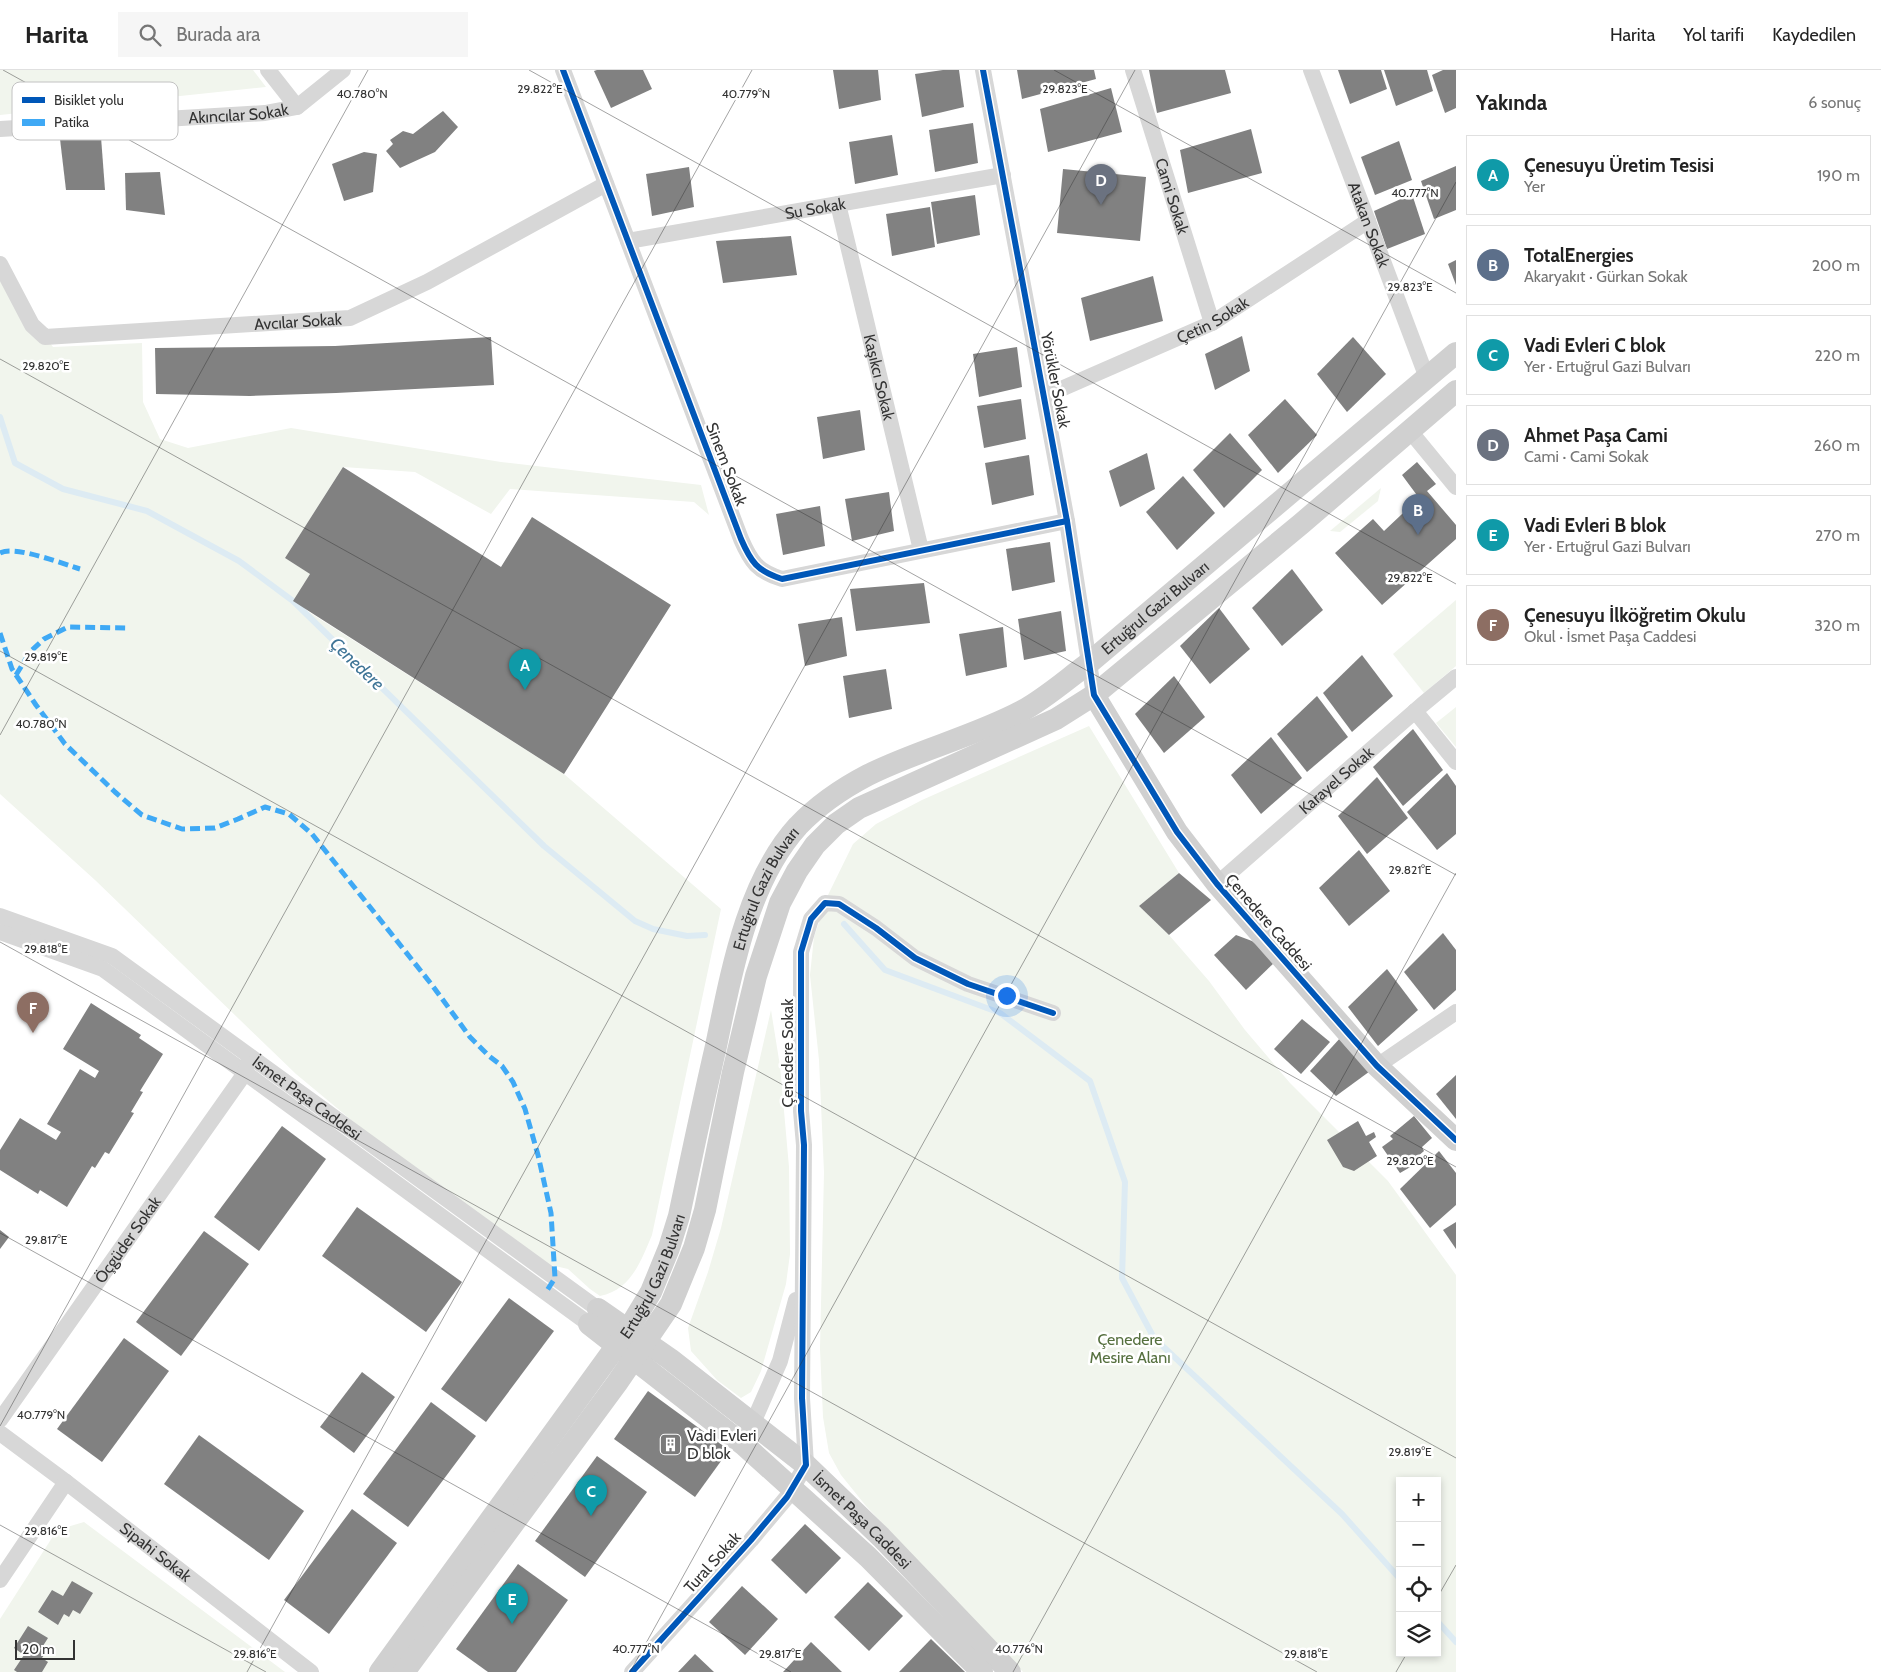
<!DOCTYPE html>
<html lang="tr">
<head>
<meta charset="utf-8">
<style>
  :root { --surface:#fff; --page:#f6f6f6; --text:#222; --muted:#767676; --line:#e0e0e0; --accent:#b45309 }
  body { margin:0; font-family:Cabin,sans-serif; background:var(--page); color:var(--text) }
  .controls { position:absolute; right:15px; bottom:15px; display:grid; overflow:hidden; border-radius:0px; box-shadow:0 2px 8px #0003 }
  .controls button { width:45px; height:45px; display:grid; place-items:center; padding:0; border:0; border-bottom:1px solid var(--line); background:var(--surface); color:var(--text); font:25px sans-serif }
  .scale { position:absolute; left:15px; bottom:12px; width:60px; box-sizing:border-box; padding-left:5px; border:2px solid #333; border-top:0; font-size:14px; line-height:18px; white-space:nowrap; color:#333; -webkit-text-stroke:4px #fff; paint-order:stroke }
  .you { position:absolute; left:1006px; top:925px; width:18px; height:18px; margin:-12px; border:4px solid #fff; border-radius:50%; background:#1a73e8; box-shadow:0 0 0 8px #1a73e833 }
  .badge { display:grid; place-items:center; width:32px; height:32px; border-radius:50%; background:var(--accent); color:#fff; font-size:16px; font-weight:700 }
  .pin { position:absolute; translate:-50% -41px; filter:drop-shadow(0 1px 2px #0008) }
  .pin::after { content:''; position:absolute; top:26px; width:18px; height:15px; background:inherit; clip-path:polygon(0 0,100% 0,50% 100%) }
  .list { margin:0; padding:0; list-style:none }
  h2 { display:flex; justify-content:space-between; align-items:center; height:65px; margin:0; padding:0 20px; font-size:21px }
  h2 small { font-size:16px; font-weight:400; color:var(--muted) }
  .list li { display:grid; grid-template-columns:32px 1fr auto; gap:15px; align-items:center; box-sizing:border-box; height:80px; margin:0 10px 10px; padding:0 10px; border:1px solid var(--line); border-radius:0px }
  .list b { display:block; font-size:19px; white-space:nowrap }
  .list p { margin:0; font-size:16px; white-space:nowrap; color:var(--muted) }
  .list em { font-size:16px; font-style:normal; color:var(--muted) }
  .icon { flex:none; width:28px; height:28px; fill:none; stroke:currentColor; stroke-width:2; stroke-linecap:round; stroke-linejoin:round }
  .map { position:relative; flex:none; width:1456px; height:1602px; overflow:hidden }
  header { display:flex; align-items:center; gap:30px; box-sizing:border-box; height:70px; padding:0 25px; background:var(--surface); border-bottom:1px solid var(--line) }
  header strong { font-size:24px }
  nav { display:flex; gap:28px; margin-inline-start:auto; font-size:18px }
  .search { width:350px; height:45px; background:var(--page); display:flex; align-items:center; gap:12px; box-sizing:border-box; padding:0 18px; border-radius:0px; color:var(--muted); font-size:19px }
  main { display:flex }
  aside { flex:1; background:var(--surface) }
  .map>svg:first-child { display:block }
</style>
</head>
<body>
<header>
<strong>Harita</strong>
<div class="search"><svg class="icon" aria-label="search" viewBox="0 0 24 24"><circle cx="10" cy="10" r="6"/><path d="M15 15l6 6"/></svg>Burada ara</div>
<nav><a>Harita</a><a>Yol tarifi</a><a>Kaydedilen</a></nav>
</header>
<main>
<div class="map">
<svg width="1456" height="1602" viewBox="0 0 1456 1602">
  <rect width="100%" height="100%" fill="#fff"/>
  <!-- green -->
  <g fill="#f1f5ed" fill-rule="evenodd">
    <polygon points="0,0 253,0 266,17 0,45"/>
    <path d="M 0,205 L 53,277 L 142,273 L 143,332 L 160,369 L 188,378 L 291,358 L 501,392 L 701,415 L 709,445 L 694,432 L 510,419 L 491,444 L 415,402 L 343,397 L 285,488 L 310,504 L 293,532 L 564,704 L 721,839 L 652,1165 C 641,1191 631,1220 600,1226 L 590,1219 L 568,1199 L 542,1193 L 379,1073 L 296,1004 L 95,810 L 0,724 Z"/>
    <polygon points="1381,418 1378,431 1340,462 1330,461"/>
    <polygon points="1456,530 1456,596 1424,623 1393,584"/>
    <polygon points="1456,637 1456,677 1436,653"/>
    <path d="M 1089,656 L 1179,803 L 1139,836 L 1169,865 L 1209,911 L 1245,960 L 1290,1013 L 1388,1111 L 1456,1205 L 1456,1602 L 1023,1602 L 866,1436 L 841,1405 L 829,1383 L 823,1347 L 820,1279 L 824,1102 L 819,990 L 810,905 L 814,867 L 828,825 L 853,774 L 876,754 L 922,730 ZM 1400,1411 L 1437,1411 L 1437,1583 L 1400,1583 Z"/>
    <polygon points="771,940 780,996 789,1097 790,1184 786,1214 761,1301 751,1322 741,1328 717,1310 691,1281 688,1258 708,1202 721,1158"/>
    <polygon points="84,1452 285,1602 0,1602 0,1549 57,1460"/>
  </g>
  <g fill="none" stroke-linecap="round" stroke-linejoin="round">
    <!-- stream -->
    <g stroke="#ddebf3" stroke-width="6">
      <polyline points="0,347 15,393 63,419 147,441 239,491 293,531 544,776 635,851 653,859 687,866 705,865"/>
      <polyline points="844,854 885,900 1000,943 1090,1011 1125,1112 1122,1208 1154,1268 1342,1444 1400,1509"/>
      <polyline points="1437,1551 1456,1572"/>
    </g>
  </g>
  <!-- building -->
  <g fill="#818181">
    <polygon points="597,0 643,0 652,19 611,38 594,1"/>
    <polygon points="833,0 878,0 881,30 839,39"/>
    <polygon points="943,0 959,0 964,37 922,47 915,4"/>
    <polygon points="1017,0 1094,0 1096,9 1022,29"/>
    <polygon points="1149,0 1225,0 1231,23 1157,43"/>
    <polygon points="1338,0 1381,0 1387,19 1350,34"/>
    <polygon points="1384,0 1427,0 1433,21 1396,36"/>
    <polygon points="1443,0 1456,0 1456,38 1445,43 1432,5"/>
    <polygon points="1111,18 1122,62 1048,82 1040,39"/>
    <polygon points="443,41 458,57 435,82 400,98 386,81 393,74 390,70 403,61 413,64"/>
    <polygon points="973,53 978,93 935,102 929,60"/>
    <polygon points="1251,59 1262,103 1188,123 1180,80"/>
    <polygon points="892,65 898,105 855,114 849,72"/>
    <polygon points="101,67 105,120 66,120 60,69"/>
    <polygon points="1399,71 1412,110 1375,125 1361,87"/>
    <polygon points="364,82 377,84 373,122 344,131 332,94"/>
    <polygon points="1456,96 1456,140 1434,149 1421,111"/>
    <polygon points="689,97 694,137 652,146 646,104"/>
    <polygon points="1063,99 1146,107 1140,171 1057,163"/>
    <polygon points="160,102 165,145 126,140 125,103"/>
    <polygon points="1412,124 1425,164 1387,179 1374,141"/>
    <polygon points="975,125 980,165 937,174 931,132"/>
    <polygon points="930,137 935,177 892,186 886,144"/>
    <polygon points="791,166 797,205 723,213 716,171"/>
    <polygon points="1456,190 1456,215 1448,194"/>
    <polygon points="1153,206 1163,251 1090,271 1081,228"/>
    <polygon points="1242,266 1250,301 1215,320 1205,284"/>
    <polygon points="491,267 494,315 336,323 250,326 156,324 155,278 335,276"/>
    <polygon points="1353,267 1386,304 1347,342 1317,304"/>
    <polygon points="1017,277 1022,317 979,327 973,284"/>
    <polygon points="1021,329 1026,369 984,378 977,336"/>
    <polygon points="1285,329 1317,365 1278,403 1248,365"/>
    <polygon points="860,340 865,380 823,389 817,347"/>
    <polygon points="1230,363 1262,400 1224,438 1193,400"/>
    <polygon points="1147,383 1155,419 1120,437 1109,401"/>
    <polygon points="1029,385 1034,425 992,435 985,393"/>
    <polygon points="1417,392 1436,414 1427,421 1456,455 1456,469 1382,535 1335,483 1373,449 1384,461 1419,428 1402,405"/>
    <polygon points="343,397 501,497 532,447 671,535 564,704 293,531 310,504 285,488"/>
    <polygon points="1183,406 1215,443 1177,480 1146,442"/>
    <polygon points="889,422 894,461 852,471 845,429"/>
    <polygon points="820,436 825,476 783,485 776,444"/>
    <polygon points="1050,472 1055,512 1012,521 1006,479"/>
    <polygon points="1292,499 1323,540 1282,576 1252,538"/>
    <polygon points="924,513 930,553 856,561 850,519"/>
    <polygon points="1219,538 1250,579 1210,614 1180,576"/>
    <polygon points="1061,541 1066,581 1024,590 1018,549"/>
    <polygon points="842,547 847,586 805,596 798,554"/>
    <polygon points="1003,557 1007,597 966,606 959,564"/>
    <polygon points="1362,585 1393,626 1352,662 1323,623"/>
    <polygon points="886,599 892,639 849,648 843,606"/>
    <polygon points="1174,606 1205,647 1164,683 1135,644"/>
    <polygon points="1317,626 1348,667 1307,702 1277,664"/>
    <polygon points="1413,659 1443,700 1403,736 1373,697"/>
    <polygon points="1271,667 1302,708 1261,744 1231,705"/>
    <polygon points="1447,703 1456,716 1456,764 1437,780 1407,742"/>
    <polygon points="1377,707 1408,748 1367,784 1338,746"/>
    <polygon points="1359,780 1390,821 1349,856 1319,818"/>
    <polygon points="1179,803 1211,830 1169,865 1139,836"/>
    <polygon points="1443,863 1456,880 1456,920 1434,940 1404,902"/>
    <polygon points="1236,865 1252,871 1276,891 1246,920 1214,885"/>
    <polygon points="1387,899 1418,940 1378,976 1348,937"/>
    <polygon points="91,933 141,965 139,968 163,984 140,1021 143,1022 131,1042 134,1043 109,1084 105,1082 95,1098 92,1096 67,1137 40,1120 38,1124 0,1100 0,1080 20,1048 56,1070 61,1062 47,1054 80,999 95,1008 99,1001 63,979"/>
    <polygon points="1302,949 1330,972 1301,1004 1274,979"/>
    <polygon points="1342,966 1377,996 1336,1026 1310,1001"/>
    <polygon points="1456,1005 1456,1049 1436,1024"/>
    <polygon points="1414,1046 1432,1068 1422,1077 1424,1081 1417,1087 1419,1092 1400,1103 1382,1077 1393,1069 1390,1066"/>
    <polygon points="1358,1051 1366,1066 1374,1062 1376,1067 1369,1072 1377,1086 1354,1101 1343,1097 1327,1070"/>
    <polygon points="282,1056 326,1089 259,1181 214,1147"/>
    <polygon points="1439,1081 1456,1103 1456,1135 1430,1158 1400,1119"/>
    <polygon points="357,1137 462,1212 426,1262 322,1186"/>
    <polygon points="1456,1152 1456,1179 1443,1160"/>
    <polygon points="0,1160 9,1167 0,1179"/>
    <polygon points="204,1161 249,1194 181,1286 136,1252"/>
    <polygon points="509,1228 554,1261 486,1352 441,1319"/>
    <polygon points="124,1268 169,1301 102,1392 57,1359"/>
    <polygon points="362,1302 395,1327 354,1383 320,1357"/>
    <polygon points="648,1321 729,1380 695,1427 614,1369"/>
    <polygon points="431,1332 476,1366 408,1457 363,1424"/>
    <polygon points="199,1365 304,1441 269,1490 164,1414"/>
    <polygon points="597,1386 647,1422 585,1507 535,1471"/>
    <polygon points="352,1439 397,1473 329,1564 284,1530"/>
    <polygon points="805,1454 841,1488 806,1524 771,1490"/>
    <polygon points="518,1494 568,1530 516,1602 488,1602 456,1579"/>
    <polygon points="72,1511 93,1523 80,1544 73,1540 69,1547 64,1544 58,1555 38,1542 52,1520 63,1526"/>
    <polygon points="868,1512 903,1546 869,1581 834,1547"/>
    <polygon points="742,1516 778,1549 745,1585 709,1552"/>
    <polygon points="28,1556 48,1568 41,1579 46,1582 42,1588 48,1592 42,1602 17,1602 14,1600 24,1585 14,1578"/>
    <polygon points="931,1569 965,1602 899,1602"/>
    <polygon points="811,1572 842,1602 783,1602"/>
    <polygon points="695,1584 714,1602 678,1602"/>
  </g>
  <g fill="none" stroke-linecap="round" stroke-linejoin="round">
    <!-- street -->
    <g stroke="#d7d7d7" stroke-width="16">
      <polyline points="268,0 297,37"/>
      <path d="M 563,0 L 741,469 C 751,492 757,501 782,509 L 1067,451"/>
      <polyline points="983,0 1067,451 1094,625"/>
      <path id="s1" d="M 1133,0 L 1212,253"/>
      <path id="s2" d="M 1311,0 L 1427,308"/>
      <path id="s3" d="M 0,59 L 265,43 L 297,37 L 343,0"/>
      <path id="s4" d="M 838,134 L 921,480"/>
      <path id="s5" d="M 628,171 L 1003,105"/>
      <path id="s6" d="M 0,194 L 32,255 L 45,267 L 350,248 L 427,212 L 606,114"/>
      <path id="s7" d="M 1045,326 L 1212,253 L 1368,151"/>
      <polyline points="1410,361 1456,417"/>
      <polyline points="1415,641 1456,692"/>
      <path id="s8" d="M 1217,814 L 1422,635 L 1456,607"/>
      <path id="s9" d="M 0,846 L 112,886 L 598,1239"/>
      <polyline points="0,862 103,899 589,1254"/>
      <polyline points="1377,996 1456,942"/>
      <path id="s10" d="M 0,1350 L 245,1003 L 247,994"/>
      <polyline points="749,1362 780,1291 796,1230"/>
      <path id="s11" d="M 0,1363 L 66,1412 L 311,1602"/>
      <polyline points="0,1510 66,1412"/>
      <polyline points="632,1602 751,1470 787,1427 806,1395 802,1328 804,1075 801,1041 801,882 811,849 825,833 839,834 876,858 915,888 968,914 1053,943"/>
    </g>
    <!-- secondary -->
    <g stroke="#d0d0d0" stroke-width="22">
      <polyline points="1094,625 1177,762 1217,814 1377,996 1456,1070"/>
      <path id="s12" d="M 598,1239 L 670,1289 L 806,1395 L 881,1467 L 1010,1602"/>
      <polyline points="589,1254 744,1375 868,1487 982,1602"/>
      <path id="s13" d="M 380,1602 L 628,1260 L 651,1222 L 669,1178 L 679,1146 C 691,1089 703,1032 716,976 C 731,904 747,812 798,756 C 818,735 843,718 868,705 C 918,680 973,667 1022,641 C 1046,628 1067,609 1089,593 L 1456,283"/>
      <polyline points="404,1602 617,1313 671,1234 694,1178 705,1140 733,1002 756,906 780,833 797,801 815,775 836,754 859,738 1056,649 1094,625 1301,454 1456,321"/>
    </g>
    <!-- quiet -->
    <g stroke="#3fa9f5" stroke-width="5" stroke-dasharray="10 5" stroke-linecap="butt">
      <path d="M 0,483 C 15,475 63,494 80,499"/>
      <polyline points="0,563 12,599 36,635 65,674 115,722 142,745 182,759 215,758 238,749 265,737 289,744 312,764 432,915 470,967 489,986 502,996 513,1012 525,1039 538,1085 551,1143 555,1208 546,1222"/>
      <polyline points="16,605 30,582 44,569 68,557 130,558"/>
    </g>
    <defs>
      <g id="cycleway">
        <path d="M 563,0 L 741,469 C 751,492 757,501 782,509 L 1067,451"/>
        <polyline points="983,0 1067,451 1094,625 1177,762 1217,814 1377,996 1456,1070"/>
        <polyline points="632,1602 751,1470 787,1427 806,1395 802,1328 804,1075 801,1041 801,882 811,849 825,833 839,834 876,858 915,888 968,914 1053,943"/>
      </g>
    </defs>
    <!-- cycleway casing -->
    <use href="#cycleway" stroke="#fff" stroke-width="9"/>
    <!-- cycleway -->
    <use href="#cycleway" stroke="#0057b8" stroke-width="6"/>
  </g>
  <!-- ticks -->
  <path fill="none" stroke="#333" stroke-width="1" stroke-opacity="0.45" d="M 3,0 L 1456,805M 529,0 L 1456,514M 1054,0 L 1456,223M 0,289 L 1456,1097M 0,581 L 1456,1388M 0,665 L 368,0M 0,872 L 1317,1602M 0,1163 L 791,1602M 0,1356 L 752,0M 0,1455 L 266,1602M 1437,1528 L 1456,1495M 247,1602 L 1135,0M 630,1602 L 1456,112M 1013,1602 L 1456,803M 1396,1602 L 1407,1583"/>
  <!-- icons -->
  <defs>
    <symbol id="building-square" viewBox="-11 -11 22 22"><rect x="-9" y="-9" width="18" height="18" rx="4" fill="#7a7a7a" stroke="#fff"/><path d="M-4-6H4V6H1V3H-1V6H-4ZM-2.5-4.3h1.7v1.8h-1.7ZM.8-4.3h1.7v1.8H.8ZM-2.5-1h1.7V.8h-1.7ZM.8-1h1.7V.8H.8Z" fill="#fff"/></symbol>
  </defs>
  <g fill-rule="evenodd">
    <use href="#building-square" x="658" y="1362" width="25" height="25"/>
  </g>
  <g text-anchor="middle" stroke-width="5" stroke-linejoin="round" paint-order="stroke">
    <!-- street labels -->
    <g font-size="16" fill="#333" stroke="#fff">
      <text dy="6" stroke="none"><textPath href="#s3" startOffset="239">Akıncılar Sokak</textPath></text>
      <text dy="6" stroke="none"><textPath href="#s1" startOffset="132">Cami Sokak</textPath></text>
      <text dy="6" stroke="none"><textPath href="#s5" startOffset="190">Su Sokak</textPath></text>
      <text dy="6" stroke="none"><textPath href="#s2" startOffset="165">Atakan Sokak</textPath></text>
      <text dy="6" stroke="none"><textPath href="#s7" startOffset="184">Çetin Sokak</textPath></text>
      <text dy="6" stroke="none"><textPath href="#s6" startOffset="340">Avcılar Sokak</textPath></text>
      <text dy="6" stroke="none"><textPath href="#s4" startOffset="178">Kaşıkcı Sokak</textPath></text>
      <text transform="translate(1056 310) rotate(79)" y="6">Yörükler Sokak</text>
      <text transform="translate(727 394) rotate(69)" y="6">Sinem Sokak</text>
      <text dy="6" stroke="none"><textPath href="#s13" startOffset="1382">Ertuğrul Gazi Bulvarı</textPath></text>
      <text dy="6" stroke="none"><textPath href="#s8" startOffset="158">Karayel Sokak</textPath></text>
      <text dy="6" stroke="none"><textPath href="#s13" startOffset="888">Ertuğrul Gazi Bulvarı</textPath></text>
      <text transform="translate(1269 852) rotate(49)" y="6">Çenedere Caddesi</text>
      <text transform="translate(787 983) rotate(-90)" y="6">Çenedere Sokak</text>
      <text dy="6" stroke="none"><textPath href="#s9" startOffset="360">İsmet Paşa Caddesi</textPath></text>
      <text dy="6" stroke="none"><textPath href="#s10" startOffset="221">Öçgüder Sokak</textPath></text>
      <text dy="6" stroke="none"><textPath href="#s13" startOffset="482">Ertuğrul Gazi Bulvarı</textPath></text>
      <text dy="6" stroke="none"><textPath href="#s12" startOffset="339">İsmet Paşa Caddesi</textPath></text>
      <text dy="6" stroke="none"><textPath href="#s11" startOffset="196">Sipahi Sokak</textPath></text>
      <text transform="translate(712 1492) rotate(-48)" y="6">Tural Sokak</text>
    </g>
    <!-- park labels -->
    <g font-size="16" fill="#56703f" stroke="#fff">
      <text x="1130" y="1275">Çenedere<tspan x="1130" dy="18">Mesire Alanı</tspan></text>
    </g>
    <!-- poi labels -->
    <g font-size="16" fill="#333" stroke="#fff" text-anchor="start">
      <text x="687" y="1371">Vadi Evleri<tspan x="687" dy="18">D blok</tspan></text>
    </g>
    <!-- water labels -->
    <g font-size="18" font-style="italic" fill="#3f7597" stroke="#fff">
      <text transform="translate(357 594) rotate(44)" y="6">Çenedere</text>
    </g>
  </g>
  <!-- legend -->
  <rect x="12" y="12" width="166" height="58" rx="8" fill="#fff" stroke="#c2c2c2" stroke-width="1"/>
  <rect x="22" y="27" width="23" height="6" fill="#0057b8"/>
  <rect x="22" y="49" width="23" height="7" fill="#3fa9f5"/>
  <g font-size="14" fill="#333">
    <text x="54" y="35">Bisiklet yolu</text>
    <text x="54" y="57">Patika</text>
  </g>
  <g font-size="12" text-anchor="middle" fill="#333" stroke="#fff" stroke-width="5" stroke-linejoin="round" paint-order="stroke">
    <text x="540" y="23">29.822°E</text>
    <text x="1065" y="23">29.823°E</text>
    <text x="746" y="28">40.779°N</text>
    <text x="362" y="28">40.780°N</text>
    <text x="1415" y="127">40.777°N</text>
    <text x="1410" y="221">29.823°E</text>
    <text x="46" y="300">29.820°E</text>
    <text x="1410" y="512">29.822°E</text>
    <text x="46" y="591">29.819°E</text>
    <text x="41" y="658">40.780°N</text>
    <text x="1410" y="804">29.821°E</text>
    <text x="46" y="883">29.818°E</text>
    <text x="1410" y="1095">29.820°E</text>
    <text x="46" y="1174">29.817°E</text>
    <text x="41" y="1349">40.779°N</text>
    <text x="1410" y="1386">29.819°E</text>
    <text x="46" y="1465">29.816°E</text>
    <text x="636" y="1583">40.777°N</text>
    <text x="1019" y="1583">40.776°N</text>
    <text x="255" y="1588">29.816°E</text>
    <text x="780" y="1588">29.817°E</text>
    <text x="1306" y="1588">29.818°E</text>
  </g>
</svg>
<div class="controls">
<button>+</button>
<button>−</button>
<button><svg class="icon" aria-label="locate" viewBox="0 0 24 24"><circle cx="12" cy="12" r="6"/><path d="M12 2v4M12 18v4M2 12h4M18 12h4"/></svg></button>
<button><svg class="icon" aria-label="layers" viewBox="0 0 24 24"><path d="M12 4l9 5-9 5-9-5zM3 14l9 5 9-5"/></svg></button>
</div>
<div class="scale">20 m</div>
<div class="you"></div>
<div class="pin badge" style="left:525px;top:620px;background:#0f9aa8">A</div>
<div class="pin badge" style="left:1418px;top:465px;background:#5c6f8a">B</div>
<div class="pin badge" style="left:591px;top:1446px;background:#0f9aa8">C</div>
<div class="pin badge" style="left:1101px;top:135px;background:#6b7280">D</div>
<div class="pin badge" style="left:512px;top:1554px;background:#0f9aa8">E</div>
<div class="pin badge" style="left:33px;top:963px;background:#8d6e63">F</div>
</div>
<aside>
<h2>Yakında<small>6 sonuç</small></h2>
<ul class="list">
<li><span class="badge" style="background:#0f9aa8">A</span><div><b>Çenesuyu Üretim Tesisi</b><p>Yer</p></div><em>190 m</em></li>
<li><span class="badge" style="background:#5c6f8a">B</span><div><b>TotalEnergies</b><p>Akaryakıt · Gürkan Sokak</p></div><em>200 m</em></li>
<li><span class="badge" style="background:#0f9aa8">C</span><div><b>Vadi Evleri C blok</b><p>Yer · Ertuğrul Gazi Bulvarı</p></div><em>220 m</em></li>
<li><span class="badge" style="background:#6b7280">D</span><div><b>Ahmet Paşa Cami</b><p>Cami · Cami Sokak</p></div><em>260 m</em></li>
<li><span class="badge" style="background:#0f9aa8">E</span><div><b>Vadi Evleri B blok</b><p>Yer · Ertuğrul Gazi Bulvarı</p></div><em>270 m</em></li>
<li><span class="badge" style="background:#8d6e63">F</span><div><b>Çenesuyu İlköğretim Okulu</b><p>Okul · İsmet Paşa Caddesi</p></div><em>320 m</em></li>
</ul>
</aside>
</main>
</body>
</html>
